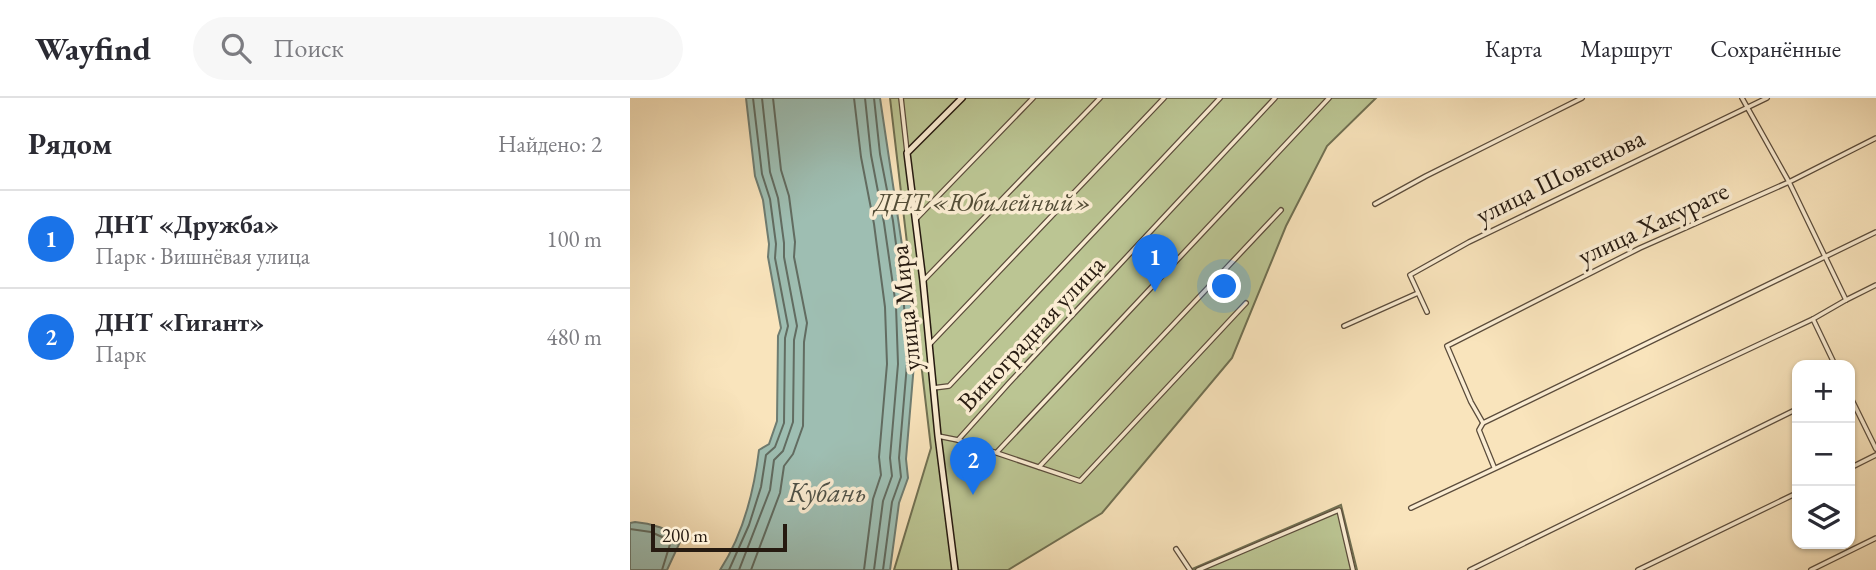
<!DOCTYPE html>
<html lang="ru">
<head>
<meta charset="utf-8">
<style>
  :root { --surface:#fff; --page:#f7f7f7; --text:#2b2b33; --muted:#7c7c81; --line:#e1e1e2; --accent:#1a73e8 }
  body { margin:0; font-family:"EB Garamond",serif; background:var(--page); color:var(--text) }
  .controls { position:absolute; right:21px; bottom:21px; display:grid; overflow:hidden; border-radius:14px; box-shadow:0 2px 5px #0004 }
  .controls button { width:63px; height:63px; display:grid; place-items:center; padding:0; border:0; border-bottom:2px solid var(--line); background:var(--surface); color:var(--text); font:35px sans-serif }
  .scale { position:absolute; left:21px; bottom:18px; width:136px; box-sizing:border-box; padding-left:7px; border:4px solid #261a10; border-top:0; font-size:19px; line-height:24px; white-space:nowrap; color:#261a10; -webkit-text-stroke:5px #fbedd3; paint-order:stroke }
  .you { position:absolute; left:595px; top:189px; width:24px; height:24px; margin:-18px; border:5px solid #fff; border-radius:50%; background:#1a73e8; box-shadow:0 0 0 10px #1a73e833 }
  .badge { display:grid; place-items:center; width:46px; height:46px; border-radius:50%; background:var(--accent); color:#fff; font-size:23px; font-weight:700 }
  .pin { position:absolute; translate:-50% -58px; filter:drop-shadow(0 2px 4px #0008) }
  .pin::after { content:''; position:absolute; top:37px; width:24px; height:21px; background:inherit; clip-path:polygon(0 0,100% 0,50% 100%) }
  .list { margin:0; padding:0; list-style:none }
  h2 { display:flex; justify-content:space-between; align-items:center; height:91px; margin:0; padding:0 28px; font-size:30px }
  h2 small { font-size:23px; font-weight:400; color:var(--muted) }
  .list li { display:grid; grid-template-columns:46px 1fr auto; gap:21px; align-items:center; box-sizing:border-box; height:98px; padding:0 28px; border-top:2px solid var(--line) }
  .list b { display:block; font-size:26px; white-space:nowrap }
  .list p { margin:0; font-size:23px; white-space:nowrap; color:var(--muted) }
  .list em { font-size:23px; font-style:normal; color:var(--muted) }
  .icon { flex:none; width:38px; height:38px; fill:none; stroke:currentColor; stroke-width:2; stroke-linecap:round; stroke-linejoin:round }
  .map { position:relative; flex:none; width:1246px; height:472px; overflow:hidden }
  header { display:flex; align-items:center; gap:42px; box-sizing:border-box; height:98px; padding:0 35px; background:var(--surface); border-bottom:2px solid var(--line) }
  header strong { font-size:33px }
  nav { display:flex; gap:38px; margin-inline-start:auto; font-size:24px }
  .search { width:490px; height:63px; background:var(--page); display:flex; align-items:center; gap:18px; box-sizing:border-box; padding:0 24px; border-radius:38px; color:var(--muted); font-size:26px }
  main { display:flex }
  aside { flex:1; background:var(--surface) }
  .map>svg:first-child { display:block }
</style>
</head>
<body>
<header>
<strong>Wayfind</strong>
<div class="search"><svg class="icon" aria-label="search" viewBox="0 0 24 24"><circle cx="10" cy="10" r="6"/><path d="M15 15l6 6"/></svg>Поиск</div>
<nav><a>Карта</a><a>Маршрут</a><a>Сохранённые</a></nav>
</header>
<main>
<aside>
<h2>Рядом<small>Найдено: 2</small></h2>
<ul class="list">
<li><span class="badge">1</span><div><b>ДНТ «Дружба»</b><p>Парк · Вишнёвая улица</p></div><em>100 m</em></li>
<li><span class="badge">2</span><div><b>ДНТ «Гигант»</b><p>Парк</p></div><em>480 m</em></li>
</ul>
</aside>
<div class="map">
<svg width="1246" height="472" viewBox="0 0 1246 472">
  <rect width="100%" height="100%" fill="#f9e4bc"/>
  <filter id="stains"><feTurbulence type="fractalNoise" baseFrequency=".00286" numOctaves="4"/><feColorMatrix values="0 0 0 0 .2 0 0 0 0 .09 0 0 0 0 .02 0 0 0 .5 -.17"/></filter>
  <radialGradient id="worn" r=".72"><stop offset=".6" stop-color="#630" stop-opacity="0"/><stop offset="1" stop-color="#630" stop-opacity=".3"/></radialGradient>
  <!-- green -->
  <g fill="#bbc593" stroke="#707052" stroke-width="2">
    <polygon points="260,0 746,0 697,48 656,128 602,260 472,415 378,472 264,472 301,350"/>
    <polygon points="711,407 727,472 560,472"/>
  </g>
  <!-- water -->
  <g fill="#9ebeb2" stroke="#6e7c71" stroke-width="2">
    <path d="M 116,0 L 250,0 L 281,207 L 284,266 L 276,361 L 278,380 L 269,405 L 260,472 L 90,472 C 113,437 124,393 129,352 L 139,346 L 147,323 L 148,238 L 151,230 L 138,159 L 139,146 L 133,102 L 125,78 Z"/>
    <path d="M 5,424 C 19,425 42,431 51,442 L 37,472 L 0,472 L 0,425 Z"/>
  </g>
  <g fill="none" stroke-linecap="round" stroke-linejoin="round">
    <!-- shore -->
    <g stroke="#626c61" stroke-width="2">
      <polyline points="224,0 231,59 244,126 255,209 257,266 249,359 251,377 243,401 234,472"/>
      <polyline points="235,0 241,57 254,125 266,208 268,266 260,360 262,378 253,403 244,472"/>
      <polyline points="244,0 250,56 263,123 274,207 277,266 269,360 271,379 262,404 253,472"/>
      <polyline points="0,431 21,434 41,443 32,472"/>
      <polyline points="99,472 119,427 131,389 136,357 145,349 154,325 155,240 158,228 145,160 146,146 140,101 132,76 123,0"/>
      <polyline points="109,472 140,392 144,362 153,353 163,324 164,242 167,228 154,159 154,145 148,100 140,74 132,0"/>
      <polyline points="121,472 150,395 154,368 163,356 173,328 174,244 177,225 164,159 165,144 159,98 151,72 143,0"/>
    </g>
    <defs>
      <g id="street">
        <polyline points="271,0 277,54"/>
        <polyline points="1112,0 1159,84 1216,202 1246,187"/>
        <polyline points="1246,40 1159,84 1010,150 817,248 841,304 853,325 1246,134"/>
        <polyline points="745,106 796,78 952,0"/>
        <polyline points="286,121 403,0"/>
        <polyline points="293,183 470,0"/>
        <polyline points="797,214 780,177 839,144 1137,0"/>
        <polyline points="714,228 788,195"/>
        <polyline points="299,247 534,0"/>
        <polyline points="1205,267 1183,221 1216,202"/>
        <polyline points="303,290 319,288 590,0"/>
        <polyline points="1220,298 1246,351"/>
        <polyline points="853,325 849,332 864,369"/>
        <polyline points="308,338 328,342 450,383 616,205"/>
        <polyline points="328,342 379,285 645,0"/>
        <polyline points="367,354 699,0"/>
        <polyline points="409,369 651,112"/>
        <polyline points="1220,370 1246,357"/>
        <polyline points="781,410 1183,221"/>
        <polyline points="546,451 560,472"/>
        <polyline points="568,472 709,412 723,472"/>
        <polyline points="840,472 1167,311"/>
        <polyline points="1008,472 1167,395"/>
        <polyline points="1181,472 1246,440"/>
      </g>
      <polyline id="secondary" points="325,472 308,338 293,183 277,55 332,0"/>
    </defs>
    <!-- street casing -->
    <use href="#street" stroke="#5b4c3b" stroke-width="6"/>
    <!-- secondary casing -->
    <use href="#secondary" stroke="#261a10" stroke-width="8"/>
    <!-- street -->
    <use href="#street" stroke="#fbedd3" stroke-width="3.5"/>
    <!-- secondary -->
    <use href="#secondary" stroke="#fbedd3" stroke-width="5"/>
  </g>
  <g text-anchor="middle" stroke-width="7" stroke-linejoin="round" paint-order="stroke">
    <!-- street labels -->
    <g font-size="26" fill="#261a10" stroke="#fbedd3">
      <text transform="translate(930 78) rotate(-26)" y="9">улица Шовгенова</text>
      <text transform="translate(1023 125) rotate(-25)" y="9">улица Хакурате</text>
      <text transform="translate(275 210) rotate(-96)" y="9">улица Мира</text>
      <text transform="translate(401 235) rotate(-47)" y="9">Виноградная улица</text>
    </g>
    <!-- park labels -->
    <g font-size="26" font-style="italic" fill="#534d37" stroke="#fbedd3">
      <text x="353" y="113">ДНТ «Юбилейный»</text>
    </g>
    <!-- water labels -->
    <g font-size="28" font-style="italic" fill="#505349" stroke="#fbedd3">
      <text x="197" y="404">Кубань</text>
    </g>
  </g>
  <rect width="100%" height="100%" filter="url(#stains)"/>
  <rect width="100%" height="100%" fill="url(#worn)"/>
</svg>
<div class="controls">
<button>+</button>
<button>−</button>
<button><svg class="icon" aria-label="layers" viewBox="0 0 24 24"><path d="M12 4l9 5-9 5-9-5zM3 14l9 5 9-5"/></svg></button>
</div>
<div class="scale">200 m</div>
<div class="you"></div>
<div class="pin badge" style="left:525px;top:194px">1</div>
<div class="pin badge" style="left:343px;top:397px">2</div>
</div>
</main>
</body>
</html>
